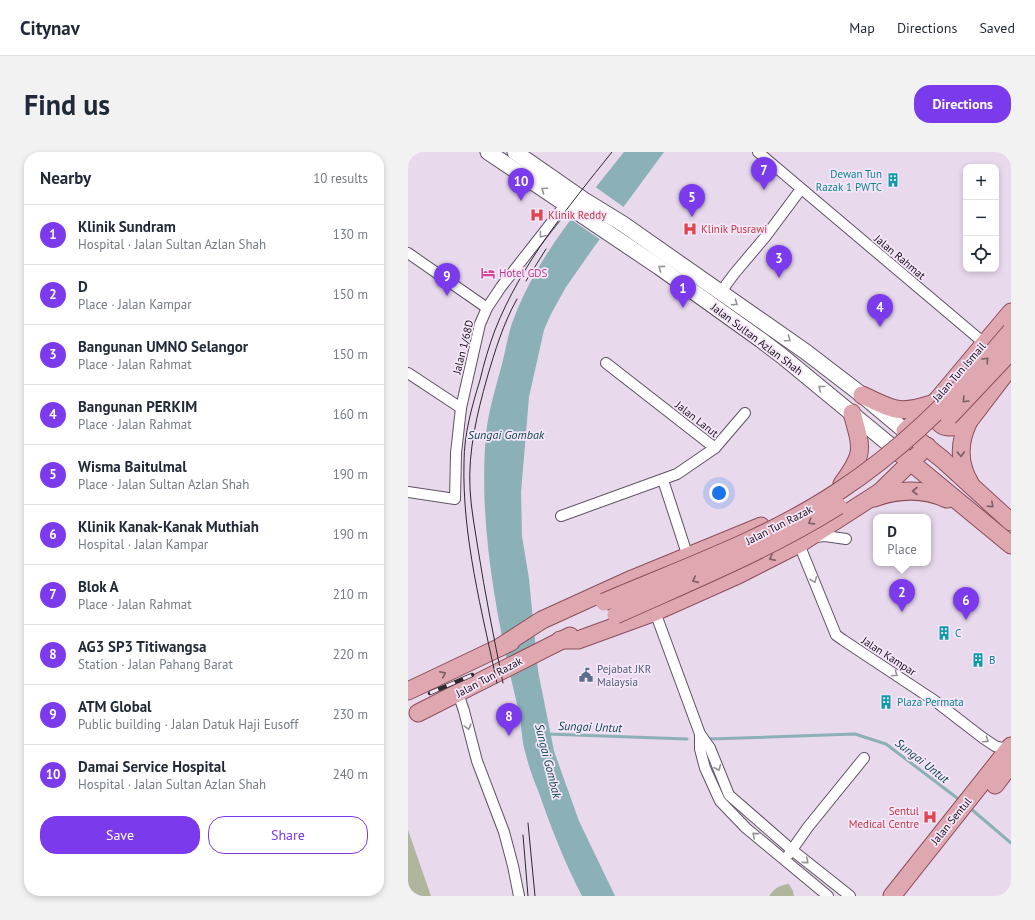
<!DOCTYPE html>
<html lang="en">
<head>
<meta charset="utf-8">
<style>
  :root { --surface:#fff; --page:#f2f2f3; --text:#1f2937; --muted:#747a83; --line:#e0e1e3; --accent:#7c3aed }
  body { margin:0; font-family:"PT Sans",sans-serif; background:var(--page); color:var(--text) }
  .controls { position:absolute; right:12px; top:12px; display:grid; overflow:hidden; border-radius:8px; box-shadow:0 2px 6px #0003 }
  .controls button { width:36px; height:36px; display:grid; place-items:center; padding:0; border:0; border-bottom:1px solid var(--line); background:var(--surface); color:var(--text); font:20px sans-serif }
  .you { position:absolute; left:311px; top:341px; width:14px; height:14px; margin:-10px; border:3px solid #fff; border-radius:50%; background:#1a73e8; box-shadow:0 0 0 6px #1a73e833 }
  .badge { display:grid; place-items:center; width:26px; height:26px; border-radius:50%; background:var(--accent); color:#fff; font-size:13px; font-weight:700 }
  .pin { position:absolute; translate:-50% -33px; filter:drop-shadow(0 1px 2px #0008) }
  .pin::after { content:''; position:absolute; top:21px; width:14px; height:12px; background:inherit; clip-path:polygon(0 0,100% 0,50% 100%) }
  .popup { position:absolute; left:465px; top:362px; width:58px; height:52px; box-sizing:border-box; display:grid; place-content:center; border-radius:8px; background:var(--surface); filter:drop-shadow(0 1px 3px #0005); font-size:13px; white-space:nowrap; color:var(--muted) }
  .popup b { font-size:15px; color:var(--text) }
  .popup::after { content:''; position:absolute; left:50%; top:100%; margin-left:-8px; border:8px solid transparent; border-top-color:var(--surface) }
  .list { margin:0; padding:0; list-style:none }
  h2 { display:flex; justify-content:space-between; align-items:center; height:52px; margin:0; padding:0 16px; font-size:17px }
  h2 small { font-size:13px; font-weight:400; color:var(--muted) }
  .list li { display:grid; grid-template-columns:26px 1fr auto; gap:12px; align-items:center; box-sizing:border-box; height:60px; padding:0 16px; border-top:1px solid var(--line) }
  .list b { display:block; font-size:15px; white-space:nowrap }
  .list p { margin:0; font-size:13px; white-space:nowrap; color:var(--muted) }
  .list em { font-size:13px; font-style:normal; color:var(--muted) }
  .actions { display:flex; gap:8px; padding:12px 16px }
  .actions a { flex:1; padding:9px 0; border:1px solid var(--accent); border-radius:16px; text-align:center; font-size:14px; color:var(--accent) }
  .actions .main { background:var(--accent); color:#fff }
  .icon { flex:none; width:22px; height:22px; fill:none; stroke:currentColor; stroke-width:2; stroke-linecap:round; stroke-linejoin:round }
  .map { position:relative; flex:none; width:603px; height:744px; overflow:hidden; border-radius:16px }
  header { display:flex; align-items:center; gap:24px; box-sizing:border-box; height:56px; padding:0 20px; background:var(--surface); border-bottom:1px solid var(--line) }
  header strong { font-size:19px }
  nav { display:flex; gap:22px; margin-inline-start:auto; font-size:14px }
  .intro { display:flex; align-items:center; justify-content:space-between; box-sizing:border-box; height:96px; padding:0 24px }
  h1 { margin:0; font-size:28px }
  .button { padding:10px 18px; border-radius:16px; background:var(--accent); color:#fff; font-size:14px; font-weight:700 }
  main { display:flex; gap:24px; padding:0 24px }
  aside { flex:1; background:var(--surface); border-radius:16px; box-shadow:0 2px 6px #0003 }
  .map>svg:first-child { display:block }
</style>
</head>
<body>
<header>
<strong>Citynav</strong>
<nav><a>Map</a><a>Directions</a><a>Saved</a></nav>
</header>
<div class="intro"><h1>Find us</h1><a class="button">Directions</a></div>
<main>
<aside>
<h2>Nearby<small>10 results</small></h2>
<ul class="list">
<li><span class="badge">1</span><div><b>Klinik Sundram</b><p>Hospital · Jalan Sultan Azlan Shah</p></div><em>130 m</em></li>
<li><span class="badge">2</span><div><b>D</b><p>Place · Jalan Kampar</p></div><em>150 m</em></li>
<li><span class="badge">3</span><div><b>Bangunan UMNO Selangor</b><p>Place · Jalan Rahmat</p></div><em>150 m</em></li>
<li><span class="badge">4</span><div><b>Bangunan PERKIM</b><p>Place · Jalan Rahmat</p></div><em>160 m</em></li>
<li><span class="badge">5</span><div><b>Wisma Baitulmal</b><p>Place · Jalan Sultan Azlan Shah</p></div><em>190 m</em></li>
<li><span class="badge">6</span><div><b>Klinik Kanak-Kanak Muthiah</b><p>Hospital · Jalan Kampar</p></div><em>190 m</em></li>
<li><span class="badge">7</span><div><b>Blok A</b><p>Place · Jalan Rahmat</p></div><em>210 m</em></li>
<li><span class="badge">8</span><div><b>AG3 SP3 Titiwangsa</b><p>Station · Jalan Pahang Barat</p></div><em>220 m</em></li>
<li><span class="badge">9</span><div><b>ATM Global</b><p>Public building · Jalan Datuk Haji Eusoff</p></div><em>230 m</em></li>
<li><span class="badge">10</span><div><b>Damai Service Hospital</b><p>Hospital · Jalan Sultan Azlan Shah</p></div><em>240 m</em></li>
</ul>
<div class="actions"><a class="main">Save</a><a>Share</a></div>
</aside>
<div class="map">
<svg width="603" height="744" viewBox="0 0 603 744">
  <rect width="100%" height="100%" fill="#e8d9ed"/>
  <!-- green -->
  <g fill="#b0b69c">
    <polygon points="0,678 23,744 0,744"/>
    <path d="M 381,732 L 385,739 L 386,744 L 361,744 C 367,736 371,733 381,732 Z"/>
  </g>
  <!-- water -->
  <path fill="#8bb0b6" d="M 216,0 L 256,0 L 186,95 L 158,135 L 143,162 L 136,178 L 121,245 L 113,340 L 114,384 L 121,427 L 130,519 L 146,599 L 171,669 L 207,744 L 174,744 C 157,711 143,676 131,641 C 126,628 121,616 118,603 C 113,588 114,571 110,556 C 89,470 70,371 78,283 C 80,259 88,235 94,212 C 98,197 100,181 106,166 C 130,103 174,53 216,0 Z"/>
  <!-- pier -->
  <polygon fill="#e8d9ed" points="186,34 217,56 193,88 161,66"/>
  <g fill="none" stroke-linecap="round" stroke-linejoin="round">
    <!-- stream -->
    <g stroke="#8bb0b6" stroke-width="3">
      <polyline points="139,582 279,587"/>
      <polyline points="302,587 447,582 478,592 553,649"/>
      <polyline points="562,656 603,691"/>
    </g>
    <defs>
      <g id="minor">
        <polyline points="350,0 576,191"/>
        <polyline points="0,101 79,156"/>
        <polyline points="312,141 326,122 358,84 393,37"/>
        <polyline points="198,211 307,296"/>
        <polyline points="0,221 53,256"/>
        <polyline points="255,328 280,405"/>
        <polyline points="0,340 47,347 48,301 53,256 72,172 79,156 93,135 154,57 155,51"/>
        <polyline points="153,364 269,322 307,296 337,261"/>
        <polyline points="407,385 417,384 438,387"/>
        <polyline points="391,392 428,483 435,488 527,549 575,586 587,594 593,596 603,594"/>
        <polyline points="247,460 292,582 302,596 321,643 384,698 442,744"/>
        <polyline points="50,541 56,559 69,609 96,680 105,714 111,744"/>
        <polyline points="292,582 292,597 297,616 312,649 338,676 420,744"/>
        <polyline points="381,702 400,675 456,606"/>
      </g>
      <g id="secondary">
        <polyline points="80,0 251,115 353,188 374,204 482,293"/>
        <polyline points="107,0 176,48 215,72 398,200 454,243 497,279"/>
      </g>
      <g id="primary">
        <path d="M 454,243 C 485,257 489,263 523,252"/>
        <path d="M 530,248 C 527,259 526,275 542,275 C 548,276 555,271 561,269"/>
        <polyline points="497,279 530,247 603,160"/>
        <polyline points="510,288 534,307 603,370"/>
        <polyline points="494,303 603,393"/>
        <path d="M 562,331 C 550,311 551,289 561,269 L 603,214"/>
        <path d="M 434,332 C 457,301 454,297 444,261"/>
        <path d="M 466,346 C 491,337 515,336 539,347"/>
        <polyline points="152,488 170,488 247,460 330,423 391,392 472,340 519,294"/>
        <polyline points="92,495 134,468 224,427 353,374"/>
        <polyline points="0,539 103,490"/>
        <polyline points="10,561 162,484"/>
        <polyline points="587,633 603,612"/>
        <polyline points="484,744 603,594"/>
      </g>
    </defs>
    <!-- minor casing -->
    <use href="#minor" stroke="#5f5263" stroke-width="12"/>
    <!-- secondary casing -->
    <use href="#secondary" stroke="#5f5263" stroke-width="17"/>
    <!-- primary casing -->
    <use href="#primary" stroke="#8b4e5a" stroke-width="19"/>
    <!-- minor -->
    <use href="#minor" stroke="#fff" stroke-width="10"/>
    <!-- secondary -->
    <use href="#secondary" stroke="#fff" stroke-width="15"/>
    <!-- primary -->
    <use href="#primary" stroke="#dfa8b1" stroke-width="17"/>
    <!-- tram -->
    <g stroke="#2e2830" stroke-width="1">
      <polyline points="118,129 138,97"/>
      <path d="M 89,531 C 74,459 54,385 56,310 C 56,282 64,254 72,228 C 76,211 81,194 87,178 C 113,112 160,55 204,0"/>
      <path d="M 95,531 C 86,486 77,442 70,397 C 67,377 63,357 62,337 C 60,299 69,262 79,226 C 87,199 95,172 109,147"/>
      <polyline points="120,671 127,744"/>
      <polyline points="115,683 120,744"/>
    </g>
    <defs>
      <polyline id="rail" points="22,541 64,523"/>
    </defs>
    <!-- rail casing -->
    <use href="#rail" stroke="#2e2830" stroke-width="4.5"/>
    <!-- rail -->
    <use href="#rail" stroke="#f5e6fa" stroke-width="3" stroke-dasharray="9" stroke-linecap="butt"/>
    <defs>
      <g id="primary-bridge">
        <polyline points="541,265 603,199"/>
        <path d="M 196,450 C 275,416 359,387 431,339 C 497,296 553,239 603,179"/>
        <path d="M 208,463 C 283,429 360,398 430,354"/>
      </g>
    </defs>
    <!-- primary-bridge casing -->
    <use href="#primary-bridge" stroke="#8b4e5a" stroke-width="19" stroke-linecap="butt"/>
    <!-- primary-bridge -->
    <use href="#primary-bridge" stroke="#dfa8b1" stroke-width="17"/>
  </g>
  <!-- one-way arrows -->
  <defs><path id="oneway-chevron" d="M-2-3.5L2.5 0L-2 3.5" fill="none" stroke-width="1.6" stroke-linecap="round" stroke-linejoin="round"/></defs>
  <g stroke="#979498">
    <use href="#oneway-chevron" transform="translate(136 38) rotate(-145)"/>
    <use href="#oneway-chevron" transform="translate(134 83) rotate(127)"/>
    <use href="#oneway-chevron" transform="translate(253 116) rotate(-144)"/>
    <use href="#oneway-chevron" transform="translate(327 151) rotate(34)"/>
    <use href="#oneway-chevron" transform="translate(380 187) rotate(35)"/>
    <use href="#oneway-chevron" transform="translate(413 236) rotate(-141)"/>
    <use href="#oneway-chevron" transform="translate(406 428) rotate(68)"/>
    <use href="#oneway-chevron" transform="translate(487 522) rotate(34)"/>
    <use href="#oneway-chevron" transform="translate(60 575) rotate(75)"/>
    <use href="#oneway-chevron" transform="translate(578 588) rotate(34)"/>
    <use href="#oneway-chevron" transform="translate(310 616) rotate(67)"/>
    <use href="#oneway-chevron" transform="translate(347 683) rotate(-140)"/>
    <use href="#oneway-chevron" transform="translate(398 709) rotate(40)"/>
  </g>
  <g stroke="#7b5d65">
    <use href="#oneway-chevron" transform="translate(578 208) rotate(-47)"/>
    <use href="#oneway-chevron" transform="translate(557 248) rotate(134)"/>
    <use href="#oneway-chevron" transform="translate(553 302) rotate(87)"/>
    <use href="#oneway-chevron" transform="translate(507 339) rotate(-180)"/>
    <use href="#oneway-chevron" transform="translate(583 353) rotate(42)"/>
    <use href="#oneway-chevron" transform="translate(403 370) rotate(148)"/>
    <use href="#oneway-chevron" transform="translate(364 406) rotate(153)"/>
    <use href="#oneway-chevron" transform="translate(287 428) rotate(156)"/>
    <use href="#oneway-chevron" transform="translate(35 522) rotate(-26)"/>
  </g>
  <!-- icons -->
  <defs>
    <symbol id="building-bare" viewBox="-9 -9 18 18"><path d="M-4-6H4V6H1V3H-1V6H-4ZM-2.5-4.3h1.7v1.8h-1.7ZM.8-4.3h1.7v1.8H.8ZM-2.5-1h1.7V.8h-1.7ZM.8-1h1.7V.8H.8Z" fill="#0f9aa8" stroke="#f5e6fa" stroke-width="2.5" paint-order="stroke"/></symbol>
    <symbol id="hospital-bare" viewBox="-9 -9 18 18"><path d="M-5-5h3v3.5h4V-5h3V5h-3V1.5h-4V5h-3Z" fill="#e0444e" stroke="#f5e6fa" stroke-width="2.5" paint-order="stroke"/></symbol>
    <symbol id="hotel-bare" viewBox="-9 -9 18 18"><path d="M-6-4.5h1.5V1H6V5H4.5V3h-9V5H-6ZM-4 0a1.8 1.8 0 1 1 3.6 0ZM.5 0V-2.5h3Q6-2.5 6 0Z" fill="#d1479c" stroke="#f5e6fa" stroke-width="2.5" paint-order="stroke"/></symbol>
    <symbol id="civic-bare" viewBox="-9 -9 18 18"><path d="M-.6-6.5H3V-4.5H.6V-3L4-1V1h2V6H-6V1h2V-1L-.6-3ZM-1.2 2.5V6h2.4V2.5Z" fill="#5c6f8a" stroke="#f5e6fa" stroke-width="2.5" paint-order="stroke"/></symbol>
  </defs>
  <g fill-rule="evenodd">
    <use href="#building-bare" x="475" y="18" width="20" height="20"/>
    <use href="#hospital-bare" x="119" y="53" width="20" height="20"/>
    <use href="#hospital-bare" x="272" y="67" width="20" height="20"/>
    <use href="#hotel-bare" x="70" y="111" width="20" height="20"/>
    <use href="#building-bare" x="526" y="471" width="20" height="20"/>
    <use href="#building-bare" x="560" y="498" width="20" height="20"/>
    <use href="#civic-bare" x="168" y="513" width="20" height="20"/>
    <use href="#building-bare" x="468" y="540" width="20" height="20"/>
    <use href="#hospital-bare" x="512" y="655" width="20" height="20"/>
  </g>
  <g text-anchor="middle" stroke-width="3.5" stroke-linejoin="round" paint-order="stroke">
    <!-- culture labels -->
    <g font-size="11" fill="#0d838f" stroke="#f5e6fa" text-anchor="start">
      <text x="474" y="26" text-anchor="end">Dewan Tun<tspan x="474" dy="13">Razak 1 PWTC</tspan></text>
      <text x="547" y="485">C</text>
      <text x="581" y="512">B</text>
      <text x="489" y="554">Plaza Permata</text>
    </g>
    <!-- health labels -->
    <g font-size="11" fill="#be3a42" stroke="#f5e6fa" text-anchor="start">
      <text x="140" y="67">Klinik Reddy</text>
      <text x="293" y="81">Klinik Pusrawi</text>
      <text x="511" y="663" text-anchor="end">Sentul<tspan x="511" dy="13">Medical Centre</tspan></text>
    </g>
    <!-- street labels -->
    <g font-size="11" fill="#171219" stroke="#f5e6fa">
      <text transform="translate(492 105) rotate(40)" y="4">Jalan Rahmat</text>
      <text transform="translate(349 187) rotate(37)" y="4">Jalan Sultan Azlan Shah</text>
      <text transform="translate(55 195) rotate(-76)" y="4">Jalan 1/68D</text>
      <text transform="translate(551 220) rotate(-49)" y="4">Jalan Tun Ismail</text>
      <text transform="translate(289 267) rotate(38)" y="4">Jalan Larut</text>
      <text transform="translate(371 373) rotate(-27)" y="4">Jalan Tun Razak</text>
      <text transform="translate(481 504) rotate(33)" y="4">Jalan Kampar</text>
      <text transform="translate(81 525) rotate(-28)" y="4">Jalan Tun Razak</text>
      <text transform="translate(543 669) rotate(-51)" y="4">Jalan Sentul</text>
    </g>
    <!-- hotel labels -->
    <g font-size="11" fill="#b23c85" stroke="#f5e6fa" text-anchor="start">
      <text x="91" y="125">Hotel GDS</text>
    </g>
    <!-- service labels -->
    <g font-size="11" fill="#4e5e75" stroke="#f5e6fa" text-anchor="start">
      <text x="189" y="521">Pejabat JKR<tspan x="189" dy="13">Malaysia</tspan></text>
    </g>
    <!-- water labels -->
    <g font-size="12" font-style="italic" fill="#0e474f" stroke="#f5e6fa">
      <text x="98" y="287">Sungai Gombak</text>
      <text transform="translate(182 575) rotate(2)" y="4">Sungai Untut</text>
      <text transform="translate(140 609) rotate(76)" y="4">Sungai Gombak</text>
      <text transform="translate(514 609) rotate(38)" y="4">Sungai Untut</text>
    </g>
  </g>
</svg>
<div class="controls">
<button>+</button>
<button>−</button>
<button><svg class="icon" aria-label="locate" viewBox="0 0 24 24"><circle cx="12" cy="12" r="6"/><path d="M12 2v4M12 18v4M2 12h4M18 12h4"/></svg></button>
</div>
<div class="you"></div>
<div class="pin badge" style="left:275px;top:156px">1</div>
<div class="pin badge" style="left:494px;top:460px">2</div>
<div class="popup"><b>D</b>Place</div>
<div class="pin badge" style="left:371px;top:126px">3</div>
<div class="pin badge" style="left:472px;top:175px">4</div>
<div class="pin badge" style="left:284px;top:65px">5</div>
<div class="pin badge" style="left:558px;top:468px">6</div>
<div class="pin badge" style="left:356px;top:38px">7</div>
<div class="pin badge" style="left:101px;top:584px">8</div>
<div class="pin badge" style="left:39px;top:144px">9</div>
<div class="pin badge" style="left:113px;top:49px">10</div>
</div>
</main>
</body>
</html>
